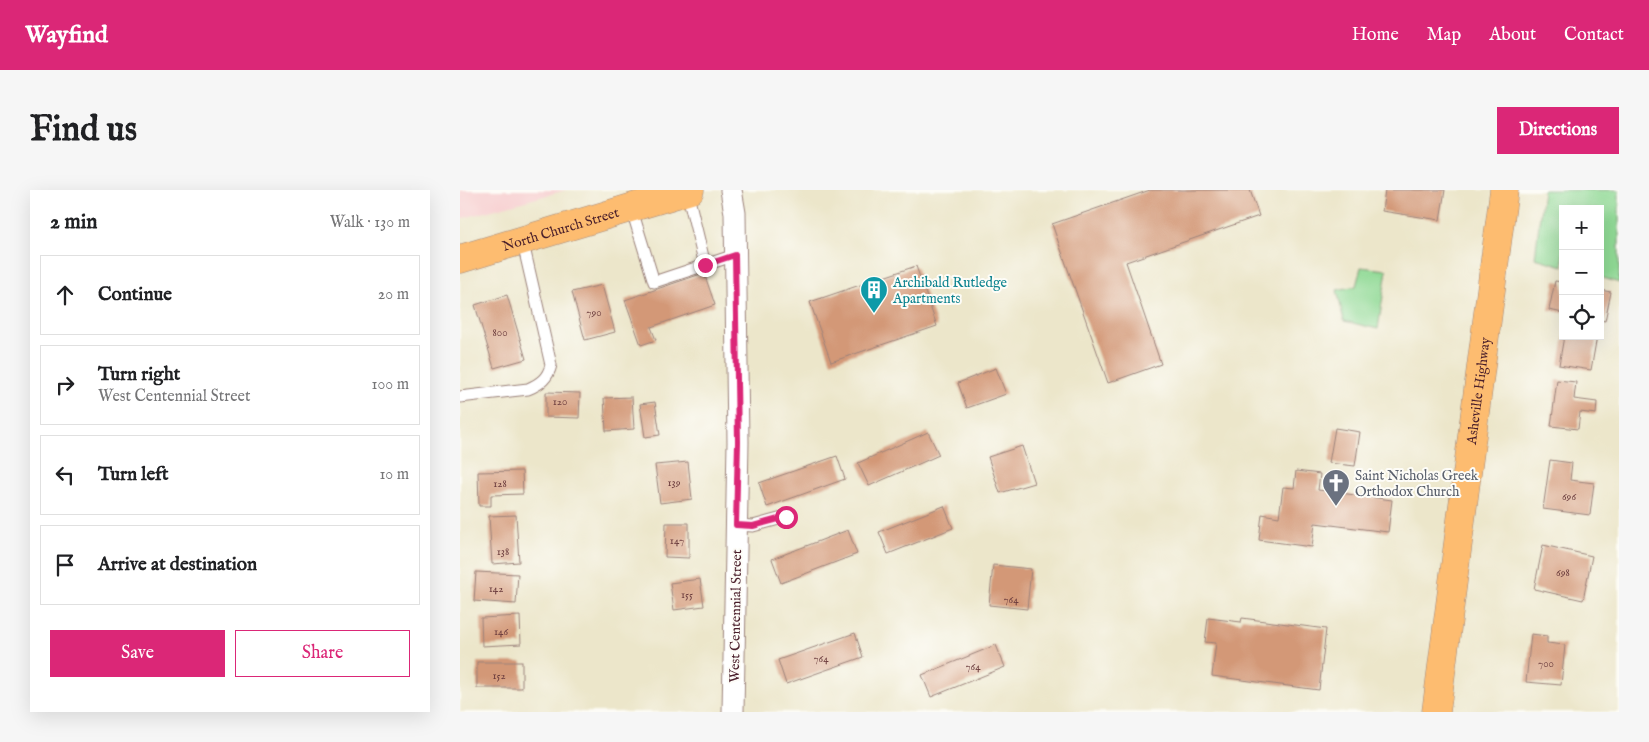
<!DOCTYPE html>
<html lang="en">
<head>
<meta charset="utf-8">
<style>
  :root { --surface:#fff; --page:#f6f6f6; --text:#202124; --muted:#757577; --line:#e0e0e0; --accent:#db2777 }
  body { margin:0; font-family:"IM FELL English",serif; background:var(--page); color:var(--text) }
  .controls { position:absolute; right:15px; top:15px; display:grid; overflow:hidden; border-radius:0px; box-shadow:0 5px 20px #0002 }
  .controls button { width:45px; height:45px; display:grid; place-items:center; padding:0; border:0; border-bottom:1px solid var(--line); background:var(--surface); color:var(--text); font:25px sans-serif }
  .stop { position:absolute; width:15px; height:15px; margin:-11px; border:4px solid #db2777; border-radius:50%; background:#fff }
  .stop.end { background:#db2777; border-color:#fff; box-shadow:0 1px 5px #0008 }
  .list { margin:0; padding:0; list-style:none }
  h2 { display:flex; justify-content:space-between; align-items:center; height:65px; margin:0; padding:0 20px; font-size:21px }
  h2 small { font-size:16px; font-weight:400; color:var(--muted) }
  .list li { display:grid; grid-template-columns:32px 1fr auto; gap:15px; align-items:center; box-sizing:border-box; height:80px; margin:0 10px 10px; padding:0 10px; border:1px solid var(--line); border-radius:0px }
  .list b { display:block; font-size:19px; white-space:nowrap }
  .list p { margin:0; font-size:16px; white-space:nowrap; color:var(--muted) }
  .list em { font-size:16px; font-style:normal; color:var(--muted) }
  .actions { display:flex; gap:10px; padding:15px 20px }
  .actions a { flex:1; padding:11px 0; border:1px solid var(--accent); border-radius:0px; text-align:center; font-size:18px; color:var(--accent) }
  .actions .main { background:var(--accent); color:#fff }
  .icon { flex:none; width:28px; height:28px; fill:none; stroke:currentColor; stroke-width:2; stroke-linecap:round; stroke-linejoin:round }
  .map { position:relative; flex:none; width:1159px; height:522px; overflow:hidden; border-radius:0px }
  header { display:flex; align-items:center; gap:30px; box-sizing:border-box; height:70px; padding:0 25px; background:var(--accent); color:#fff }
  header strong { font-size:24px }
  nav { display:flex; gap:28px; margin-inline-start:auto; font-size:18px }
  .intro { display:flex; align-items:center; justify-content:space-between; box-sizing:border-box; height:120px; padding:0 30px }
  h1 { margin:0; font-size:35px }
  .button { padding:12px 22px; border-radius:0px; background:var(--accent); color:#fff; font-size:18px; font-weight:700 }
  main { display:flex; gap:30px; padding:0 30px }
  aside { flex:1; background:var(--surface); border-radius:0px; box-shadow:0 5px 20px #0002 }
  .map>svg:first-child { display:block }
</style>
</head>
<body>
<header>
<strong>Wayfind</strong>
<nav><a>Home</a><a>Map</a><a>About</a><a>Contact</a></nav>
</header>
<div class="intro"><h1>Find us</h1><a class="button">Directions</a></div>
<main>
<aside>
<h2>2 min<small>Walk · 130 m</small></h2>
<ul class="list">
<li><svg class="icon" aria-label="ahead" viewBox="0 0 24 24"><path d="M12 20V5M6 11l6-6 6 6"/></svg><div><b>Continue</b></div><em>20 m</em></li>
<li><svg class="icon" aria-label="right" viewBox="0 0 24 24"><path d="M7 20v-9h11M14 6l5 5-5 5"/></svg><div><b>Turn right</b><p>West Centennial Street</p></div><em>100 m</em></li>
<li><svg class="icon" aria-label="left" viewBox="0 0 24 24"><path d="M17 20v-9H6M10 6l-5 5 5 5"/></svg><div><b>Turn left</b></div><em>10 m</em></li>
<li><svg class="icon" aria-label="arrive" viewBox="0 0 24 24"><path d="M6 21V4h12l-3 4 3 4H6"/></svg><div><b>Arrive at destination</b></div></li>
</ul>
<div class="actions"><a class="main">Save</a><a>Share</a></div>
</aside>
<div class="map">
<svg width="1159" height="522" viewBox="0 0 1159 522">
  <rect width="100%" height="100%" fill="#fdfcf7"/>
  <filter id="ink" filterUnits="userSpaceOnUse"><feTurbulence type="fractalNoise" baseFrequency=".02" numOctaves="2"/><feDisplacementMap in="SourceGraphic" scale="10" xChannelSelector="R" yChannelSelector="G"/><feConvolveMatrix kernelMatrix="1 2 1 2 8 2 1 2 1" color-interpolation-filters="sRGB"/></filter>
  <filter id="wash" filterUnits="userSpaceOnUse"><feTurbulence type="fractalNoise" baseFrequency=".0096" numOctaves="4" result="noise"/><feDisplacementMap in="SourceGraphic" scale="20" xChannelSelector="R" yChannelSelector="G"/><feGaussianBlur stdDeviation="1.12" result="paint"/><feColorMatrix in="noise" values="0 0 0 0 0 0 0 0 0 0 0 0 0 0 0 0 0 1.4 0 .05"/><feComposite in="paint" operator="in"/></filter>
  <g filter="url(#wash)">
    <rect width="100%" height="100%" fill="#ece6ca"/>
    <!-- built -->
    <polygon fill="#f7cfd0" points="0,0 106,0 0,29"/>
    <!-- green -->
    <g fill="#8fd994" stroke="#6c7c60">
      <polygon points="1083,0 1159,0 1159,93 1140,87 1140,19 1103,19 1103,76 1075,68"/>
      <polygon points="901,77 927,80 918,139 884,131 877,100 896,96"/>
    </g>
    <g id="blocks">
      <!-- building -->
      <g fill="#d39877">
        <polygon points="690,0 790,0 799,26 666,72 701,174 648,193 592,34"/>
        <polygon points="925,0 985,0 980,30 922,21"/>
        <polygon points="456,76 477,136 371,172 350,112"/>
        <polygon points="244,83 255,115 191,137 196,150 181,155 165,110"/>
        <polygon points="1095,91 1103,92 1103,123 1089,120"/>
        <polygon points="142,95 155,142 125,150 112,102"/>
        <polygon points="1140,100 1151,102 1145,131 1140,130"/>
        <polygon points="47,105 66,169 34,178 15,115"/>
        <polygon points="1104,146 1137,146 1131,180 1099,175"/>
        <polygon points="536,178 546,204 507,218 498,193"/>
        <polygon points="1097,190 1116,192 1114,209 1137,212 1136,224 1120,222 1118,239 1091,236"/>
        <polygon points="86,202 120,203 119,228 86,227"/>
        <polygon points="172,207 174,239 146,241 144,208"/>
        <polygon points="195,212 200,245 185,247 180,214"/>
        <polygon points="875,238 900,242 895,276 869,273"/>
        <polygon points="468,242 479,265 409,296 398,273"/>
        <polygon points="562,256 574,293 540,303 528,267"/>
        <polygon points="377,266 385,289 307,317 299,293"/>
        <polygon points="1090,270 1112,273 1110,290 1134,293 1130,325 1083,319"/>
        <polygon points="228,272 232,309 200,313 195,275"/>
        <polygon points="62,281 63,304 31,305 31,316 19,316 18,282"/>
        <polygon points="836,281 860,284 858,300 932,310 928,342 855,333 852,357 799,350 802,324 819,327 823,297 834,298"/>
        <polygon points="484,316 493,338 428,364 419,342"/>
        <polygon points="56,325 59,372 32,374 29,326"/>
        <polygon points="206,333 229,333 229,368 205,367"/>
        <polygon points="388,340 397,364 321,393 312,369"/>
        <polygon points="1083,355 1132,366 1123,410 1074,399"/>
        <polygon points="533,375 571,379 567,419 529,415"/>
        <polygon points="16,382 58,384 56,414 14,411"/>
        <polygon points="240,389 244,416 214,420 210,393"/>
        <polygon points="60,426 61,454 22,456 21,428"/>
        <polygon points="748,428 781,432 782,428 866,439 859,500 752,486 756,453 745,452"/>
        <polygon points="395,443 403,467 326,494 318,470"/>
        <polygon points="1071,444 1087,446 1087,453 1105,455 1101,495 1066,492"/>
        <polygon points="536,455 545,477 471,507 462,485"/>
        <rect x="17" y="472" width="45" height="26"/>
      </g>
    </g>
  </g>
  <g filter="url(#ink)">
    <use href="#blocks" fill-opacity="0" stroke="#9b827a" stroke-width="1"/>
    <g fill="none" stroke-linecap="round" stroke-linejoin="round">
      <defs>
        <g id="service">
          <polyline points="171,17 194,92 245,75 227,1"/>
          <polyline points="245,75 275,65"/>
          <path d="M 0,207 L 68,199 C 80,194 88,188 91,175 L 62,49"/>
          <polyline points="276,335 293,336 326,327"/>
        </g>
        <polyline id="minor" points="271,0 275,23 278,252 273,522"/>
        <g id="primary">
          <path id="s1" d="M 0,69 L 230,0"/>
          <path id="s2" d="M 976,522 C 998,348 1022,174 1044,0"/>
        </g>
      </defs>
      <!-- service casing -->
      <use href="#service" stroke="#9b827a" stroke-width="13"/>
      <!-- minor casing -->
      <use href="#minor" stroke="#9b827a" stroke-width="23"/>
      <!-- primary casing -->
      <use href="#primary" stroke="#9b827a" stroke-width="29"/>
      <!-- service -->
      <use href="#service" stroke="#fff" stroke-width="11"/>
      <!-- minor -->
      <use href="#minor" stroke="#fff" stroke-width="21"/>
      <!-- primary -->
      <use href="#primary" stroke="#fdbc6f" stroke-width="28"/>
    </g>
  </g>
  <g fill="none" stroke-linecap="round" stroke-linejoin="round" filter="url(#ink)">
    <!-- route -->
    <polyline stroke="#db2777" stroke-width="6" points="245,75 275,65 278,252 276,335 293,336 326,327"/>
  </g>
  <!-- icons -->
  <defs>
    <symbol id="building-pin" viewBox="-11 -11 22 30"><path d="M0 17L-7.5 6A9.5 9.5 0 1 1 7.5 6Z" fill="#0f9aa8" stroke="#fdfcf7"/><path d="M-4-6H4V6H1V3H-1V6H-4ZM-2.5-4.3h1.7v1.8h-1.7ZM.8-4.3h1.7v1.8H.8ZM-2.5-1h1.7V.8h-1.7ZM.8-1h1.7V.8H.8Z" fill="#fff"/></symbol>
    <symbol id="church-pin" viewBox="-11 -11 22 30"><path d="M0 17L-7.5 6A9.5 9.5 0 1 1 7.5 6Z" fill="#6b7280" stroke="#fdfcf7"/><path d="M-1.2-6h2.4v3.5h3.3v2.4h-3.3V6h-2.4V-.1h-3.3v-2.4h3.3Z" fill="#fff"/></symbol>
  </defs>
  <g fill-rule="evenodd">
    <use href="#building-pin" x="398" y="84" width="32" height="43"/>
    <use href="#church-pin" x="860" y="277" width="32" height="43"/>
  </g>
  <g text-anchor="middle" stroke-width="4" stroke-linejoin="round" paint-order="stroke">
    <!-- number labels -->
    <g font-size="11" fill="#6c3d3e">
      <text x="134" y="126">790</text>
      <text x="40" y="146">800</text>
      <text x="100" y="215">120</text>
      <text x="214" y="296">139</text>
      <text x="40" y="297">128</text>
      <text x="1109" y="310">696</text>
      <text x="217" y="354">147</text>
      <text x="43" y="365">138</text>
      <text x="1103" y="386">698</text>
      <text x="36" y="402">142</text>
      <text x="227" y="408">155</text>
      <text x="551" y="413">764</text>
      <text x="41" y="445">146</text>
      <text x="361" y="472">764</text>
      <text x="1086" y="477">700</text>
      <text x="513" y="480">764</text>
      <text x="39" y="489">152</text>
    </g>
    <!-- street labels -->
    <g font-size="14" fill="#4a1f2b" stroke="#fdfcf7">
      <text dy="5" stroke="none"><textPath href="#s1" startOffset="105">North Church Street</textPath></text>
      <text dy="5" stroke="none"><textPath href="#s2" startOffset="324">Asheville Highway</textPath></text>
      <text transform="translate(275 426) rotate(-89)" y="5">West Centennial Street</text>
    </g>
    <!-- culture labels -->
    <g font-size="14" fill="#0d838f" stroke="#fdfcf7" text-anchor="start">
      <text x="433" y="97">Archibald Rutledge<tspan x="433" dy="16">Apartments</tspan></text>
    </g>
    <!-- worship labels -->
    <g font-size="14" fill="#5b616d" stroke="#fdfcf7" text-anchor="start">
      <text x="895" y="290">Saint Nicholas Greek<tspan x="895" dy="16">Orthodox Church</tspan></text>
    </g>
  </g>
</svg>
<div class="controls">
<button>+</button>
<button>−</button>
<button><svg class="icon" aria-label="locate" viewBox="0 0 24 24"><circle cx="12" cy="12" r="6"/><path d="M12 2v4M12 18v4M2 12h4M18 12h4"/></svg></button>
</div>
<div class="stop" style="left:326px;top:327px"></div>
<div class="stop end" style="left:245px;top:75px"></div>
</div>
</main>
</body>
</html>
